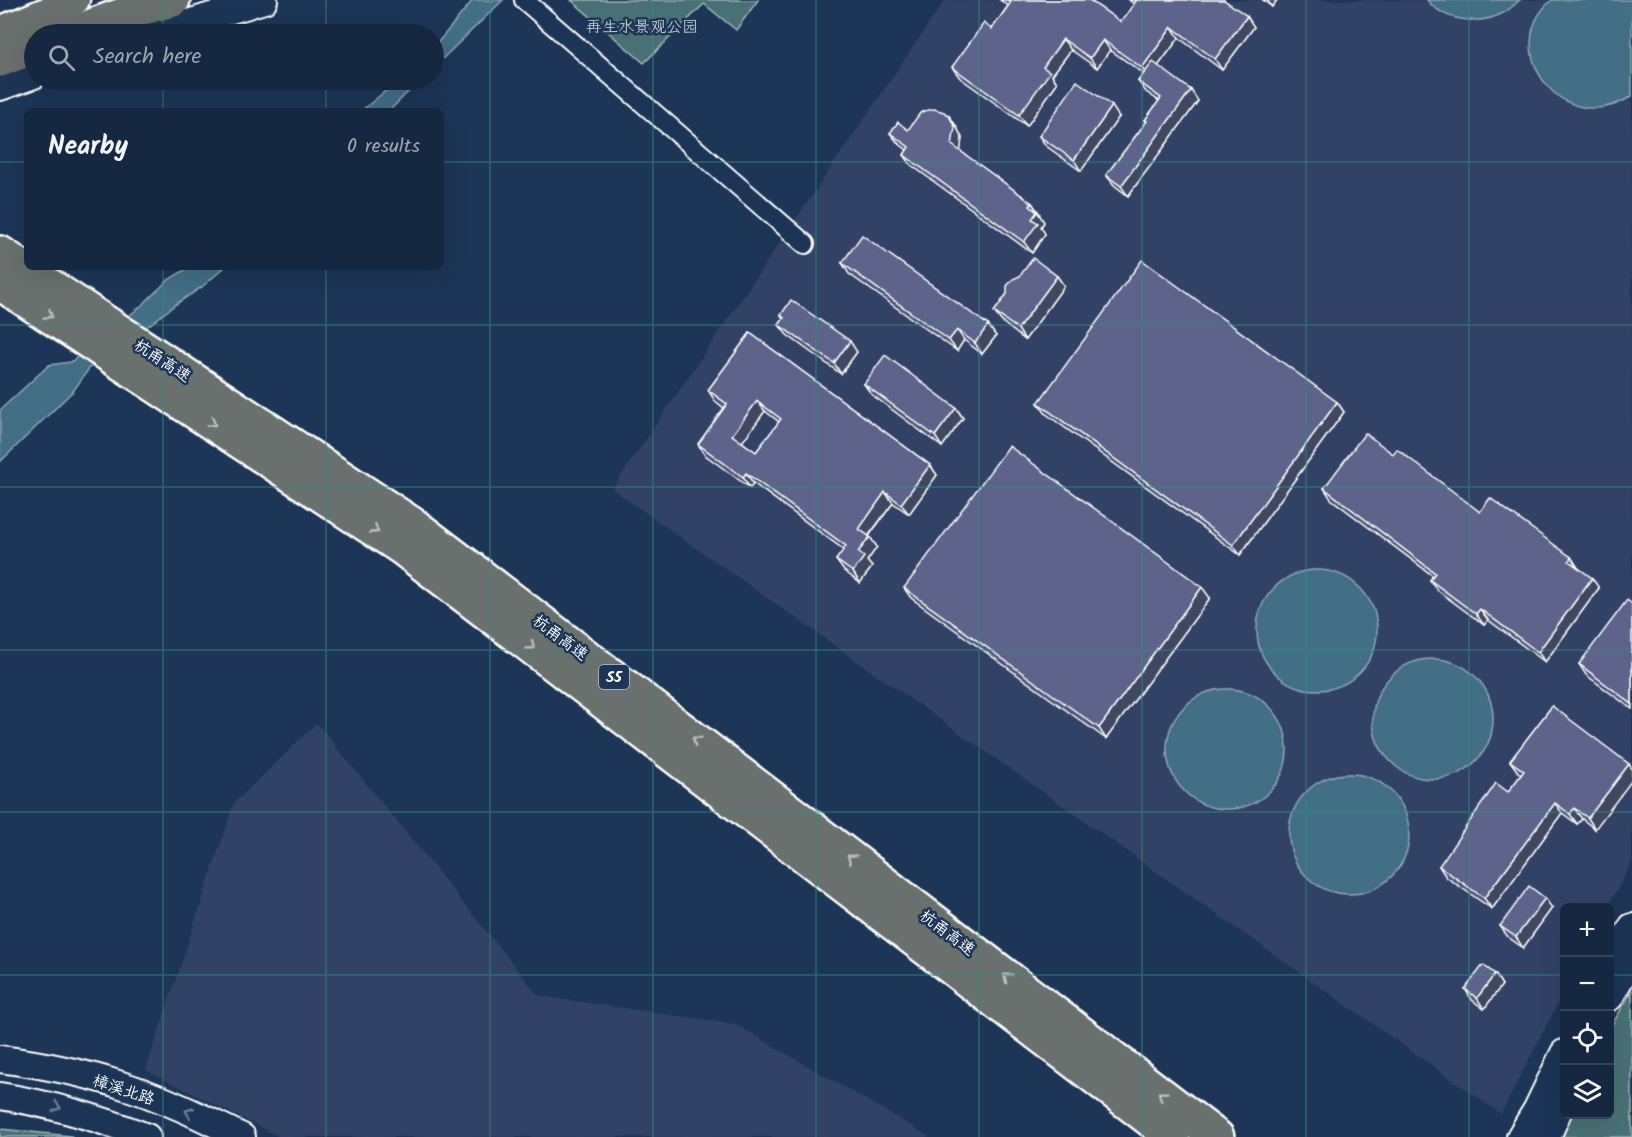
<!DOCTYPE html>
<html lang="en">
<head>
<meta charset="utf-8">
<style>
  :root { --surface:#162841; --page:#23344c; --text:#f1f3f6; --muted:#9ea6b1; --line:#35445a }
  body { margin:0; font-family:Kalam,"LXGW WenKai TC",sans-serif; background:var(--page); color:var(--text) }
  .controls { position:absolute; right:18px; bottom:18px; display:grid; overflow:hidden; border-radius:9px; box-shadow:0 6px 24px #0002 }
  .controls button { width:54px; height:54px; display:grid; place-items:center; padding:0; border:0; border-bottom:2px solid var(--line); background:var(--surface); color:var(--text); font:30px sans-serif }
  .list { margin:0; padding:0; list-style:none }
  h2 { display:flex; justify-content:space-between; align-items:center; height:78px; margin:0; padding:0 24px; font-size:26px }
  h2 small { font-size:20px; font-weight:400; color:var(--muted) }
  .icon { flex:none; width:33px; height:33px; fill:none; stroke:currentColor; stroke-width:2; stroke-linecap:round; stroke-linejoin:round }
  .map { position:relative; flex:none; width:1632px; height:1137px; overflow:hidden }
  .search { position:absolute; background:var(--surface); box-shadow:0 6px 24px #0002; left:24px; top:24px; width:420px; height:66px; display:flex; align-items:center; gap:15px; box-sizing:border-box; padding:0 21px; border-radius:33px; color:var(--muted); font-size:22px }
  .panel { position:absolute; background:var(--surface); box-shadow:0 6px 24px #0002; left:24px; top:108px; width:420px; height:162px; border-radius:9px }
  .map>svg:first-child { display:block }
</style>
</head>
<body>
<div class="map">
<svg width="1632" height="1137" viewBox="0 0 1632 1137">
  <rect width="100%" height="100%" fill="#1d3557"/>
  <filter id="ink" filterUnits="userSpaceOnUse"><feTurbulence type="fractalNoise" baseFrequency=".0167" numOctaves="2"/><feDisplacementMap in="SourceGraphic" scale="12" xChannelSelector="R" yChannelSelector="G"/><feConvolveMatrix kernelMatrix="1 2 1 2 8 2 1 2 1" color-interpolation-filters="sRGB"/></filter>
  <g filter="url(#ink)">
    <!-- built -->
    <g fill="#304366">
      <polygon points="945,0 1632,0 1632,862 1608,907 1564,908 1564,991 1501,1114 612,489"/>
      <polygon points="317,723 539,996 735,1024 930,1137 280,1137 146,1070 234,803"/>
    </g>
    <!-- green -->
    <g fill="#497175" stroke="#a4b8ba" stroke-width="1.5">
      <polygon points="571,0 758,0 736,30 704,4 644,63"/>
      <polygon points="1632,991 1632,1137 1559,1137 1569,1115 1610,1114 1610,1028"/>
      <polygon points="0,1129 71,1136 73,1137 0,1137"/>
    </g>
    <!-- water -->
    <g fill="#426e86" stroke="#8ea8b6" stroke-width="1.5">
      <polygon points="473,0 503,0 434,67 434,47"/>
      <path d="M 1427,0 L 1520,0 C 1515,4 1510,9 1505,12 C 1481,26 1445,22 1427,0 Z"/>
      <path d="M 1552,0 L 1632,0 L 1632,96 C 1560,142 1497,45 1552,0 Z"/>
      <polygon points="399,80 420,80 389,111 361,111"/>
      <polygon points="190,267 225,267 202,287 176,304 101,363 90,367 74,390 0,462 0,410 49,365 71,362 141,306 168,280"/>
      <circle cx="1317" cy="630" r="60"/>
      <circle cx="1433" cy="719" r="60"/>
      <circle cx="1227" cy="749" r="60"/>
      <circle cx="1349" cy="834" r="60"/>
    </g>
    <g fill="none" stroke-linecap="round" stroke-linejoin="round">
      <defs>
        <polyline id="street" points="524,0 805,244"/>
        <g id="secondary">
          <polyline points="152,34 264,0"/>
          <polyline points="0,87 34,75"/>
          <polyline points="1610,966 1632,927"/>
          <polyline points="1610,997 1632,957"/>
          <path d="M 0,1059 C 39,1064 80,1072 118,1084 C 161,1097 202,1117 242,1137"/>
          <path d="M 0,1096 C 51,1104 99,1118 147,1137"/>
          <polyline points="1520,1137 1537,1109 1564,1053"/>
          <polyline points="1547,1137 1564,1098"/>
        </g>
        <polyline id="primary" points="0,31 75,0"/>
        <g id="highway">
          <polyline points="69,34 139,9 173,0"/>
          <polyline points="0,60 34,47"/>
          <polyline points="0,253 415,526 1217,1137"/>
          <polyline points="0,283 402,548 1173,1137"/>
        </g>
      </defs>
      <!-- street casing -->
      <use href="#street" stroke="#fff" stroke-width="22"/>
      <!-- secondary casing -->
      <use href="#secondary" stroke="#fff" stroke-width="30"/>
      <!-- primary casing -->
      <use href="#primary" stroke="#fff" stroke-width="33"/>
      <!-- highway casing -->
      <use href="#highway" stroke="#fff" stroke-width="38"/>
      <!-- street -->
      <use href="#street" stroke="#1d3557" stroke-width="18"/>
      <!-- secondary -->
      <use href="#secondary" stroke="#1d3557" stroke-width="26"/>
      <!-- primary -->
      <use href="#primary" stroke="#6a706d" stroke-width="28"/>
      <!-- highway -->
      <use href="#highway" stroke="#6a706d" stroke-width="33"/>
    </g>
    <!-- wall -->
    <g fill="#505677" stroke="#fff" stroke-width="1.5" fill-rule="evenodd">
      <polygon points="1000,0 1089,0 1121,22 1134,4 1129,0 1224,0 1254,27 1222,70 1179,38 1158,66 1198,101 1128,196 1114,185 1106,175 1147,121 1145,120 1159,101 1146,92 1138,81 1144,74 1110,50 1097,68 1071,50 1052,75 1057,83 1027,126 960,78 952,67 992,29 1008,6"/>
      <polygon points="1263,0 1277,0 1272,7"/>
      <polygon points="949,116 956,126 962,138 960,151 1032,203 1040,214 1039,215 1044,222 1041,227 1045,234 1032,253 911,165 904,155 907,150 898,143 890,133 908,130"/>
      <polygon points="1119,117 1081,171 1046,146 1039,136"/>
      <polygon points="842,263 988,325 996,336 982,354 964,340 957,351 849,274"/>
      <polygon points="1020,276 1057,276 1064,286 1025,340 1002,322 994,312"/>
      <polygon points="781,315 857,352 841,374 787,335 779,325 783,319"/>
      <path d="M 750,333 L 930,465 L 937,475 L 909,514 L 893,503 L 869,536 L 877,547 L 867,561 L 872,567 L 860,583 L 844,571 L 836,560 L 844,550 L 753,483 L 750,488 L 705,455 L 698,444 L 724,408 L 715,401 L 708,390 ZM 765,411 L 779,422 L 756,452 L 742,442 Z"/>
      <polygon points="864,384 956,408 963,418 942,447 871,394"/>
      <polygon points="1337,402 1344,412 1240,555 1046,414 1038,403"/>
      <polygon points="1393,454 1480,512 1571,557 1578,568 1599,588 1545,662 1488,620 1484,625 1437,590 1430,580 1433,576 1331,499 1324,488"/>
      <polygon points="904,588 1210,598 1106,739 911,598"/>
      <polygon points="1632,604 1632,709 1586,675 1579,664"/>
      <polygon points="1552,706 1595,829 1582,819 1577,824 1562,813 1492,909 1446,877 1439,866 1508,792 1521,775 1518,772 1510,761"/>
      <polygon points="1552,908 1523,948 1508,937 1500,926"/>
      <polygon points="1495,974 1502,985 1484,1009 1472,1000 1465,989"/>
    </g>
    <!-- shaded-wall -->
    <g fill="#414661" stroke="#fff" stroke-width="1.5">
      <polygon points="1267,0 1277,0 1272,7"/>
      <polygon points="1247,16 1254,27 1222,70 1215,59"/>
      <polygon points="1172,27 1179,38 1149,78 1142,68"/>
      <polygon points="1063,39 1071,50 1052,75 1057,83 1027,126 1019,115 1043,67"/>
      <polygon points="1103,40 1110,50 1097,68 1090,58"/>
      <polygon points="1191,90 1198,101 1128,196 1121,186"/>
      <polygon points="1112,106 1119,117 1081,171 1074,160"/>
      <polygon points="949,116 956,126 962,138 960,155 952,145"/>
      <polygon points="1032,203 1044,222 1041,227 1045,234 1032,253 1024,242 1032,219 1030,206"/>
      <polygon points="1057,276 1064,286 1025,340 1018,329"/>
      <polygon points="988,325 996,336 982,354 975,343"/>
      <polygon points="957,330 964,340 957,351 949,340"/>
      <polygon points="850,341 857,352 841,374 834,363"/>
      <polygon points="757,401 765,411 740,445 732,435"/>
      <polygon points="1337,402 1344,412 1240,555 1233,545"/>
      <polygon points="956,408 963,418 942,447 935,436"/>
      <polygon points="930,465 937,475 909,514 901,504"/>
      <polygon points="746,473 753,483 750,488 743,477"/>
      <polygon points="885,492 893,503 866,539 859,529"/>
      <polygon points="870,537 877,547 867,561 872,567 860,583 853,572 858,552"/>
      <polygon points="1571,557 1578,568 1569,561"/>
      <polygon points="1592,578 1599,588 1545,662 1538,652"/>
      <polygon points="1202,587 1210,598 1106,739 1099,728"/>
      <polygon points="1480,609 1488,620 1484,625 1476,614"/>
      <polygon points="1629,764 1632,769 1632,780 1595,829 1588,818"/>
      <polygon points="1555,803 1562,813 1492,909 1484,898"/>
      <polygon points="1574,808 1582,819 1577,824 1570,814"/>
      <polygon points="1545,898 1552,908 1523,948 1516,937"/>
      <polygon points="1495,974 1502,985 1484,1009 1477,998"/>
    </g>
    <!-- building -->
    <g fill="#5d648a" stroke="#fff" stroke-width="1.5" fill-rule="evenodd">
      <polygon points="1008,0 1089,0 1121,22 1136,1 1135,0 1224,0 1247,16 1215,59 1172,27 1142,68 1103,40 1090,58 1063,39 1043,67 1050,72 1019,115 952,67 984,23 992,29 1011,2"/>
      <polygon points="1153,62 1191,90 1121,186 1106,175 1147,121 1145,120 1161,98 1138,81"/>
      <polygon points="1077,81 1112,106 1074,160 1039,136"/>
      <polygon points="934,109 944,112 949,116 955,127 952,145 1032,203 1030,206 1037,212 1032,219 1038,223 1024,242 904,155 909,147 890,133 898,122 908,130 920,113 924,111"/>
      <polygon points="862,235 988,325 975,343 957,330 949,340 842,263"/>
      <polygon points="1033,258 1057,276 1018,329 994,312 1007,294 1007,286 1013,279 1020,276"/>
      <polygon points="1142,260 1337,402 1233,545 1038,403"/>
      <polygon points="791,300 850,341 834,363 779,325 784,318 781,315"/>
      <path d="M 750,333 L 930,465 L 901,504 L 885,492 L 859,529 L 870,537 L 858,552 L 864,557 L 853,572 L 836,560 L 846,546 L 746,473 L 743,477 L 698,444 L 727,404 L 708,390 ZM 757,401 L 781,419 L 756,452 L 732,435 Z"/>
      <polygon points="885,355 956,408 935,436 864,384"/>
      <polygon points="1365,433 1393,454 1397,449 1480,512 1490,498 1571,557 1569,561 1592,578 1538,652 1480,609 1476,614 1430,580 1435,573 1324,488"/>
      <polygon points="1009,446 1202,587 1099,728 904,588"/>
      <polygon points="1627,600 1632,604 1632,704 1579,664"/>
      <polygon points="1552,706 1629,764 1588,818 1574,808 1570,814 1555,803 1484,898 1439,866 1496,783 1508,792 1524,771 1510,761"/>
      <polygon points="1529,886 1545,898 1516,937 1500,926"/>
      <polygon points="1483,965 1495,974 1477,998 1465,989"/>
    </g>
    <!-- one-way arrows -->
    <defs><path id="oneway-chevron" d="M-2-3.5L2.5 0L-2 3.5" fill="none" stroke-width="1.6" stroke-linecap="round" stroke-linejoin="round" transform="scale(1.5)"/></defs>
    <g stroke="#bcbfbd">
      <use href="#oneway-chevron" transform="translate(49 315) rotate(33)"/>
      <use href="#oneway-chevron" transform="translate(212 423) rotate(33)"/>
      <use href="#oneway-chevron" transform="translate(375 530) rotate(33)"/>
      <use href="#oneway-chevron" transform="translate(531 646) rotate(37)"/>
      <use href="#oneway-chevron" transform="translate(696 740) rotate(-143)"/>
      <use href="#oneway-chevron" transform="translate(851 858) rotate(-143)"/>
      <use href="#oneway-chevron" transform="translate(1007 977) rotate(-143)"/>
      <use href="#oneway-chevron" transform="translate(1162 1095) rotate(-143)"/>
    </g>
    <g stroke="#6c7c92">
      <use href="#oneway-chevron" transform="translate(57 1107) rotate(16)"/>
      <use href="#oneway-chevron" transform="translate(189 1112) rotate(-158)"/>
    </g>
  </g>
  <!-- grid -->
  <path fill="none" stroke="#338b84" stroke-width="1.5" stroke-opacity="0.55" d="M 163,0 L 163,34M 326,0 L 326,34M 490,0 L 490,1137M 653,0 L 653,1137M 816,0 L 816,1137M 979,0 L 979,1137M 1142,0 L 1142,1137M 1306,0 L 1306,1137M 1469,0 L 1469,1137M 163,80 L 163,111M 326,80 L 326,111M 0,162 L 27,162M 441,162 L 1632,162M 163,267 L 163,1137M 326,267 L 326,1137M 0,325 L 1632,325M 0,487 L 1632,487M 0,650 L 1632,650M 0,812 L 1632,812M 0,975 L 1564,975M 1610,975 L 1632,975"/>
  <g text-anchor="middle" stroke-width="5" stroke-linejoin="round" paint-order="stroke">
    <!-- shield labels -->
    <rect fill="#1d3557" stroke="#bbc2cd" stroke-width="1.5" x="599" y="665" width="30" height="24" rx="4.5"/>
    <g font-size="15" font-weight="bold" fill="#fff">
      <text x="614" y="682">S5</text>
    </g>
    <!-- park labels -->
    <g font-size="16" fill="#b6c6c8" stroke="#1d3557">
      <text x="642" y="32">再生水景观公园</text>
    </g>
    <!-- street labels -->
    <g font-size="16" fill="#fff" stroke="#1d3557">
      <text transform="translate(163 360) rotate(33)" y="6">杭甬高速</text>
      <text transform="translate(561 637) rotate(37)" y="6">杭甬高速</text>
      <text transform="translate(948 932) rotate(37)" y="6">杭甬高速</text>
      <text transform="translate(124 1089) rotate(18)" y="6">樟溪北路</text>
    </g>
  </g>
</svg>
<div class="controls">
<button>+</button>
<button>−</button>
<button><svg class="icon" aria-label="locate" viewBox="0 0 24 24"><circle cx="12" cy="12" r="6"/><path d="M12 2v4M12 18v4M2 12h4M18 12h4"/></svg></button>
<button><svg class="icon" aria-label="layers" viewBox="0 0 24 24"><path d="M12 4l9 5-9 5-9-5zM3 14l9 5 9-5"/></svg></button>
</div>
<div class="search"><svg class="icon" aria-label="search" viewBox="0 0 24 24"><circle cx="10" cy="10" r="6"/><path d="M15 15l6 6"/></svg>Search here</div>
<section class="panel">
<h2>Nearby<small>0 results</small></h2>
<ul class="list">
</ul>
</section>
</div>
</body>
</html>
